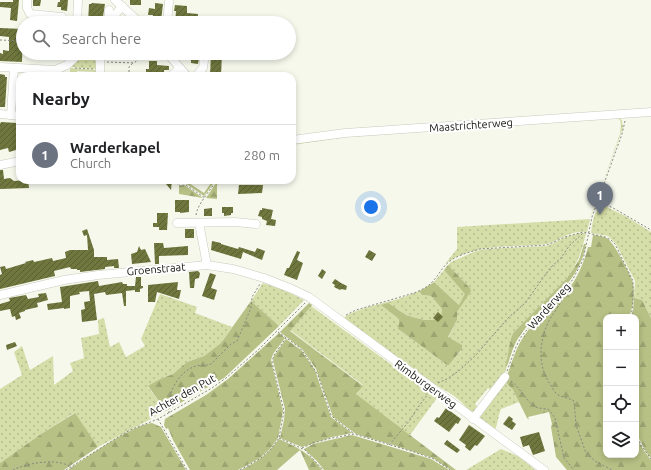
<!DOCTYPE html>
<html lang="en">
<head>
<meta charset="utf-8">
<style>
  :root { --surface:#fff; --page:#f2f2f2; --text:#202124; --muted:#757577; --line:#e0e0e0; --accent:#b45309 }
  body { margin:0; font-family:Ubuntu,sans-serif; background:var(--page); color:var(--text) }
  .controls { position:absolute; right:12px; bottom:12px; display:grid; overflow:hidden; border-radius:8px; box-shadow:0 2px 6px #0003 }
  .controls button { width:36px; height:36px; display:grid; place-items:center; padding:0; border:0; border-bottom:1px solid var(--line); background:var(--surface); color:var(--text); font:20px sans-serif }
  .you { position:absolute; left:371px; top:207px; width:14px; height:14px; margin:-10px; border:3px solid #fff; border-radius:50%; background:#1a73e8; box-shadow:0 0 0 6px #1a73e833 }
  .badge { display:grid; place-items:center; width:26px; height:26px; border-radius:50%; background:var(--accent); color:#fff; font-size:13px; font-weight:700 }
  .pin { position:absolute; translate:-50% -33px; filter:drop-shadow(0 1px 2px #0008) }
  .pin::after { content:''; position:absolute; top:21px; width:14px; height:12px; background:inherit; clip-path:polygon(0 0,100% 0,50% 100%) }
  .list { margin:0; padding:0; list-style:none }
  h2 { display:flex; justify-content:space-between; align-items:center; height:52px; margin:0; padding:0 16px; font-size:17px }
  h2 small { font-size:13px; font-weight:400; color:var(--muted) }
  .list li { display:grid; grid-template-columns:26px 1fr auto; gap:12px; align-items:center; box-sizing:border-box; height:60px; padding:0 16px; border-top:1px solid var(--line) }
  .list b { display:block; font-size:15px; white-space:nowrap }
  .list p { margin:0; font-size:13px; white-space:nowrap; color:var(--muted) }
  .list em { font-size:13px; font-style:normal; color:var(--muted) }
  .icon { flex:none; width:22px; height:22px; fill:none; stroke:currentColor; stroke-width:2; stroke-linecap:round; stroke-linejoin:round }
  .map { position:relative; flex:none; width:651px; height:470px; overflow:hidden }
  .search { position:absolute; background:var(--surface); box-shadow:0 2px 6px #0003; left:16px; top:16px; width:280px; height:44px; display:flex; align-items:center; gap:10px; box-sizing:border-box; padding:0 14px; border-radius:22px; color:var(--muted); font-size:15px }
  .panel { position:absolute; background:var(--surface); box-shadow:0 2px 6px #0003; left:16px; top:72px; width:280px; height:112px; border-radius:12px }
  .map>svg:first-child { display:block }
</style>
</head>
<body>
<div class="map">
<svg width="651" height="470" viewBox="0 0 651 470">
  <defs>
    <pattern id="grass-dots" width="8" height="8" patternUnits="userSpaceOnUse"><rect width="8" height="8" fill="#d5dea8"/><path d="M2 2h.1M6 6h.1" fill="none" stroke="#b6bd8f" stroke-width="1.8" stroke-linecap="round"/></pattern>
    <pattern id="forest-firs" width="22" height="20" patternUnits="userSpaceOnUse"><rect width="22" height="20" fill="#b7c085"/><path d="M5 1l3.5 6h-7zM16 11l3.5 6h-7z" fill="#9ca472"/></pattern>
    <pattern id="park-crowns" width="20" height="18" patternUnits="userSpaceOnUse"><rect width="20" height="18" fill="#d5dea8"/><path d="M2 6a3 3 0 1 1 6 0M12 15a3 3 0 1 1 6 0" fill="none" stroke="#b6bd8f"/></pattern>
    <pattern id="building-hatch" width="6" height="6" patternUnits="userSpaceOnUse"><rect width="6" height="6" fill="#6f773e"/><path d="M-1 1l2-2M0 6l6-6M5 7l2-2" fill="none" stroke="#5a6032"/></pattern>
  </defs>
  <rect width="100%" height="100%" fill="#f5f8eb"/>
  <!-- grass -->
  <g fill="url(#grass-dots)">
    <path d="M 85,53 L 90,53 C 95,58 96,61 96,69 L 70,67 Z"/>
    <path d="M 617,118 L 347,137 L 292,145 L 292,143 L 323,138 L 620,118 L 622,121 L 623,128 L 591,215 L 587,232 C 578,231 569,234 561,238 C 556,240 551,243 547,244 C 512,248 475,242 445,264 L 457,249 L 457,227 L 590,219 L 620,134 L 621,125 L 620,120 Z"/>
    <path d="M 605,206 L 627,217 L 651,232 L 651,318 L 642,300 L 634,298 L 635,281 L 616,244 L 608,236 L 591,233 C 593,223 593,208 605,206 Z"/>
    <path d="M 580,233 L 586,233 C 582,251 578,262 568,277 L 513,333 L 510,342 L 506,367 L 507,366 L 504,375 L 493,392 L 488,388 L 475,404 L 479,408 L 473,412 C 467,410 464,404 459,400 C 452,394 445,390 437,386 L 344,318 C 352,309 391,302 404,297 C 413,294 422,290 430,285 L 419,293 L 422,295 L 431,296 L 442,309 L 442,314 L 435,320 L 425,320 L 408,316 L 398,309 L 381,305 L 399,319 L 398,326 L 401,331 L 447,365 L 449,365 L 461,351 L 461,345 L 448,338 L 457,320 L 457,312 L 470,288 L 448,265 L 451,262 L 476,251 L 487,249 L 547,246 L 566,237 Z"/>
    <polygon points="444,270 465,293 465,296 459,305 434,282"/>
    <polygon points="263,283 286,291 304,300 279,326 251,301"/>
    <polygon points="160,294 197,307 195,313 232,327 221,343 204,356 187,362 173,374 160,379 148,387 166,411 98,447 74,413 41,434 0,463 0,389 22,375 14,352 22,346 30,370 53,356 54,385 73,371 70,363 84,358 81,338 99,334 98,320 104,318 110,347 119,342 126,357 145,346 141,339"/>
    <polygon points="311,306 437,398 410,435 355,396 363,385 290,330"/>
    <path d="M 505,381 L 513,390 L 519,402 L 501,409 C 498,416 498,423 495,430 L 479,417 Z"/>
    <polygon points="501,449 520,457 535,470 466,470"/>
  </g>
  <!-- forest -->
  <g fill="url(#forest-firs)">
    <polygon points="213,180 216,180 204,196 185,183 189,183 204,193"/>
    <polygon points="218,180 221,180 217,185 217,199 206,198"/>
    <polygon points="179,182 183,184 203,198 179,194"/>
    <path d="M 593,235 C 598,235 603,236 608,239 C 614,243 631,275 633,283 C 635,294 633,307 629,317 L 606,317 L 606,455 L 636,455 L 636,437 L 645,452 L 651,460 L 651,470 L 567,470 L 556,457 L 551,427 L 552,424 L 549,412 L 528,417 L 529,420 L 527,418 L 513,390 L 505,381 C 511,366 515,349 524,336 C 535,320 550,309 563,296 C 575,283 584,264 588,247 L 591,247 Z"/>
    <path d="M 584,244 L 586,244 C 579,287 541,304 519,337 C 513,346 511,356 507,366 L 505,367 C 509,356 508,344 513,333 L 568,277 L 579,260 Z"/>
    <polygon points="448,265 470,288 471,291 457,312 457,320 448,337 462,345 462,349 449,365 447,365 401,331 398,329 399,319 381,305 388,303 408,316 425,320 435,320 442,314 442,309 431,296 422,295 419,292 434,282 459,305 465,294 444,270"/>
    <polygon points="634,298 642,300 651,318 651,458 646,452 636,433 636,317 630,317 633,311"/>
    <polygon points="251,301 279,326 224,378 166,411 148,386 160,379 173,374 187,362 204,356 221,343"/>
    <polygon points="309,303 312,305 290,331 363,386 356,394 402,429 399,433 402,429 456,470 451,470 433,458 390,444 392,441 389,444 356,434 333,417 316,369 302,349 280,332"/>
    <polygon points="279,333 285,338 273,354 271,360 283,411 278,438 270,449 260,458 238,470 190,470 173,440 168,428 166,429 164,425 165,419 206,395 228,379"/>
    <polygon points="286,339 301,350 315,370 331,417 352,433 332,437 302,447 280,438 284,420 285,409 273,361 274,356"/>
    <polygon points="75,413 98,447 64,470 0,470 0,463 41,434"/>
    <path d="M 152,423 L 161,427 L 186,470 L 68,470 C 87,457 132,425 152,423 Z"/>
    <polygon points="352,435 431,459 449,470 324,470 317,461 304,449 313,444"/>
    <path d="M 279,439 C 297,447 311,454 322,470 L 309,470 L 300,450 L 277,470 L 241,470 C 260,460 266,456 279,439 Z"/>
  </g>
  <!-- park -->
  <polygon fill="url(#park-crowns)" points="70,68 96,70 96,72 77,71 77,76 70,76"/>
  <!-- building -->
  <g fill="url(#building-hatch)">
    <polygon points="13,0 19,0 17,21 10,20 11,8 0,7 0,2 13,2"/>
    <polygon points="33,0 41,0 40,6 33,6"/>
    <polygon points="60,0 68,0 67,11 61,10 61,7 57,7 58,2 60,2"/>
    <rect x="130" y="0" width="11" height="5"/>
    <polygon points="92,3 105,4 102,23 88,23 89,4 91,4"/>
    <polygon points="155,3 163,4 161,21 152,21 153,15 148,15 149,8 155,9"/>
    <polygon points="175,5 187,6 187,13 198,14 198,18 187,17 187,22 175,23 176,11 174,11"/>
    <polygon points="0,28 23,29 22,62 0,61 0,53 3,54 3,50 9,51 9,37 0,36"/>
    <polygon points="211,53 222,53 221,76 210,76"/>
    <polygon points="191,57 199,58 198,64 191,63"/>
    <polygon points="149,61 157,61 157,65 169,66 169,70 164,70 164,75 146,76 146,69 149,69"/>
    <polygon points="0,74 5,75 5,77 7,77 5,107 0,107"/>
    <polygon points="1,122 17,123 16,150 9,152 8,148 0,150 0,124"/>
    <polygon points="0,170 3,170 4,179 10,178 14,181 28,180 29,188 0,189"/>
    <polygon points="55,180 69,180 69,183 56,184"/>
    <polygon points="167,180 172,180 171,190 166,184"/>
    <polygon points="239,185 263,185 262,193 238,194"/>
    <polygon points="175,200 189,200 189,212 180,213 180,212 175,212"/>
    <polygon points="222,207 233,207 233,213 231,213 231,215 224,216 224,213 222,213"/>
    <polygon points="212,208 212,216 204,216 204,209"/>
    <polygon points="262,208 273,210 271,219 276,220 275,226 266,225 267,221 262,219 262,217 258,216 260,210 262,210"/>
    <polygon points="157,213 168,213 167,230 159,230 159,227 153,227 153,223 157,223"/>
    <polygon points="87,229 94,250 94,257 107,257 107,260 118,259 119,268 114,268 114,266 105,267 105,269 80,272 80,270 77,270 77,269 71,269 70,267 54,271 55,276 0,289 0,275 2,274 0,267 5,266 6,269 26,263 25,262 33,260 34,262 52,258 53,261 66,258 65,252 70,250 88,250 87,235 84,236 82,231"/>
    <rect x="185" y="229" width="9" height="9"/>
    <polygon points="212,241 221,243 221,244 238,249 239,247 255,252 257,248 265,251 262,260 243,252 241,259 211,250"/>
    <polygon points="154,243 163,243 164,248 188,246 188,255 159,256 159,264 155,264"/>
    <polygon points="139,246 141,250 145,249 151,262 132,264 131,254 137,252"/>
    <polygon points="369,250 376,254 372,261 365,257"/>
    <polygon points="297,251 300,252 297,260 303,263 297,280 284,275 287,268 289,268"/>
    <polygon points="322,269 326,272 322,279 318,276"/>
    <polygon points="198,271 200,273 199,278 195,279 194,288 190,288 189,272"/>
    <polygon points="210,273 216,275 211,288 217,290 214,300 202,296"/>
    <polygon points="136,277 141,277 141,286 143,286 143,288 140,289 140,292 135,292 135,290 126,291 126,306 124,306 122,293 106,295 105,292 94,294 97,320 82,322 81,310 85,309 84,302 90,301 89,291 79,292 80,294 70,296 70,308 64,309 64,308 48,310 47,304 62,302 60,287 98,281 99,286 122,282 123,284 127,284 127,286 135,286"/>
    <polygon points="335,279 341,283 347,286 346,290 341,289 340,290 334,287 335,285 332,283"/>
    <polygon points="178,282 177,290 181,290 179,299 157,292 155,302 148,302 148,285"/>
    <polygon points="46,293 48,300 37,303 38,307 25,310 25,311 19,313 21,318 16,320 15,316 12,317 10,309 0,311 0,304 10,301 9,298 26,295 28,299 39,297 38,294"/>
    <polygon points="438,312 443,317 438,322 433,318"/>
    <polygon points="15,342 17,346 7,350 6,345"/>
    <polygon points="446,408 461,419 458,424 456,423 449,432 434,421 437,417 439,418"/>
    <polygon points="509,416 513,419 512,421 516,424 512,430 503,424"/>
    <polygon points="469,425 485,436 477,446 475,445 470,451 465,447 466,445 459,440"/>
    <polygon points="539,432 545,451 533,455 529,445 523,447 520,437"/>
    <polygon points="447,440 460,450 457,453 444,444"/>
  </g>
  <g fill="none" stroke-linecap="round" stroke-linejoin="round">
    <defs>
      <g id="minor">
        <polyline points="27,0 27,8 30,14 62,17"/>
        <polyline points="115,0 140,23"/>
        <polyline points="109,10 108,21 123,22"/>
        <polyline points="77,23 78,0"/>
        <polyline points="107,23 115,15 122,6"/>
        <polyline points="167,23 169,2"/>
        <polyline points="97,53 100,60 100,76"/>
        <polyline points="167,53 187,76"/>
        <polyline points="0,67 55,70 67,65 80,53"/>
        <polyline points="171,76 180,68"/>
        <polyline points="196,76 203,68 205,53"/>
        <polyline points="0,114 20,116"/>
        <polyline points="11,115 14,68"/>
        <polyline points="292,140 345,133 651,112"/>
        <polyline points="0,165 20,161"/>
        <polyline points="181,180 181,181"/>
        <polyline points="177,223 235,222 256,224"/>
        <polyline points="199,223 207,265"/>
        <polyline points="0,295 64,280 98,275 207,265 233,269 264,278 292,289 309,297 544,470"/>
        <polyline points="473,419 505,377"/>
      </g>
    </defs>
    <!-- minor casing -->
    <use href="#minor" stroke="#c8cbbe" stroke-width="9"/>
    <!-- path -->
    <g stroke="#878880" stroke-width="1" stroke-dasharray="2 2" stroke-linecap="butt">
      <polyline points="0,40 23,41"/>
      <polyline points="107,62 134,63 146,53"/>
      <polyline points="75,68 93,69"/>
      <polyline points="69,76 69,72"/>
      <polyline points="129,76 129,67 133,63"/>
      <polyline points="186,185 205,198"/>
      <polyline points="599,201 615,209 651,230"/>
      <path d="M 196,215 C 197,205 211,189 217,180"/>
      <path d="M 564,292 C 562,305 552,313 547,325 C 539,344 538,366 550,384 C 552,387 554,392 557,394 C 562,398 568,397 574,401 L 576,425 L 586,453 L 595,461 L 612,470"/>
      <path d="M 346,315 L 356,310 L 414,293 C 421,290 428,287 433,281 C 439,275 442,267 450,261 C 458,255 470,252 480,249 L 547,245 L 565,237 L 583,232 L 605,237 L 611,240 L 615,244 L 633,281 L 633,301 L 632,311 L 629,317"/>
      <polyline points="278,332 299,347 304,353 318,375 331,415 336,420 353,433"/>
      <polyline points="507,371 516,347 521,337 541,313 555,301 565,290 573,279 583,260 592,217 622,134 625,121"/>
      <path d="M 511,381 C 520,387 527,403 536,407 C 540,409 545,408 549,410 L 555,418 L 564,458 L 574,470"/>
      <polyline points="438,383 447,379 460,370 476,355 508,318 525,303 551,267 561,258 569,246 583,233"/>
      <path d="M 169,413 C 169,408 169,402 170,397 C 173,383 183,370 196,366 C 201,365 206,366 211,364 L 231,344 L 237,341 L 251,308 L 252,297 L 260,284"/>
      <polyline points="158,419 187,470"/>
      <polyline points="636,434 641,445 651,459"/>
      <polyline points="279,438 305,450 323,470"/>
      <polyline points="389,445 410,420 416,410 428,394"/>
      <polyline points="302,448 313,443 332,438 354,434 414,452 434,459 450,470"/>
      <path d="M 13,470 C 26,463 64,456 73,470"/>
      <polyline points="66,470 115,439 130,430 158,419 212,388 226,378 258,350 305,303"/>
      <polyline points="240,470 261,458 271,449 279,438 284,411 272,362 274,355 286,338"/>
    </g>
    <!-- minor -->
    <use href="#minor" stroke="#fff" stroke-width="8"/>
  </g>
  <g text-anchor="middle" stroke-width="4" stroke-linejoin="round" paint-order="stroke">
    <!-- street labels -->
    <g font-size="11" fill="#12120e" stroke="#fff">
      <text transform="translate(471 125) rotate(-4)" y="4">Maastrichterweg</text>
      <text transform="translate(156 269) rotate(-5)" y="4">Groenstraat</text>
      <text transform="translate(549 306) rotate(-48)" y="4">Warderweg</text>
      <text transform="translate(426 384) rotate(36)" y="4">Rimburgerweg</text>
      <text transform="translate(182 395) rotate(-29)" y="4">Achter den Put</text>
    </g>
  </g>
</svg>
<div class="controls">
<button>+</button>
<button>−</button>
<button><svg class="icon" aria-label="locate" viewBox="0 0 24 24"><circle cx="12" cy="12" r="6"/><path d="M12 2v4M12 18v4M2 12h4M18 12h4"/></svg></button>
<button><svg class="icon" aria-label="layers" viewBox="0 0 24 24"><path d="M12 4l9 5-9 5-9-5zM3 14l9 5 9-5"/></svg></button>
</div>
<div class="you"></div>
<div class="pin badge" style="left:600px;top:215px;background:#6b7280">1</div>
<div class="search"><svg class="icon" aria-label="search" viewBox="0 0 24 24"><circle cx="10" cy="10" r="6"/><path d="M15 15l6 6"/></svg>Search here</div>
<section class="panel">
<h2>Nearby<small></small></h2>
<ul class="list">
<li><span class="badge" style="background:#6b7280">1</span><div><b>Warderkapel</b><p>Church</p></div><em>280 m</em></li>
</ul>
</section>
</div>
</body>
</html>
